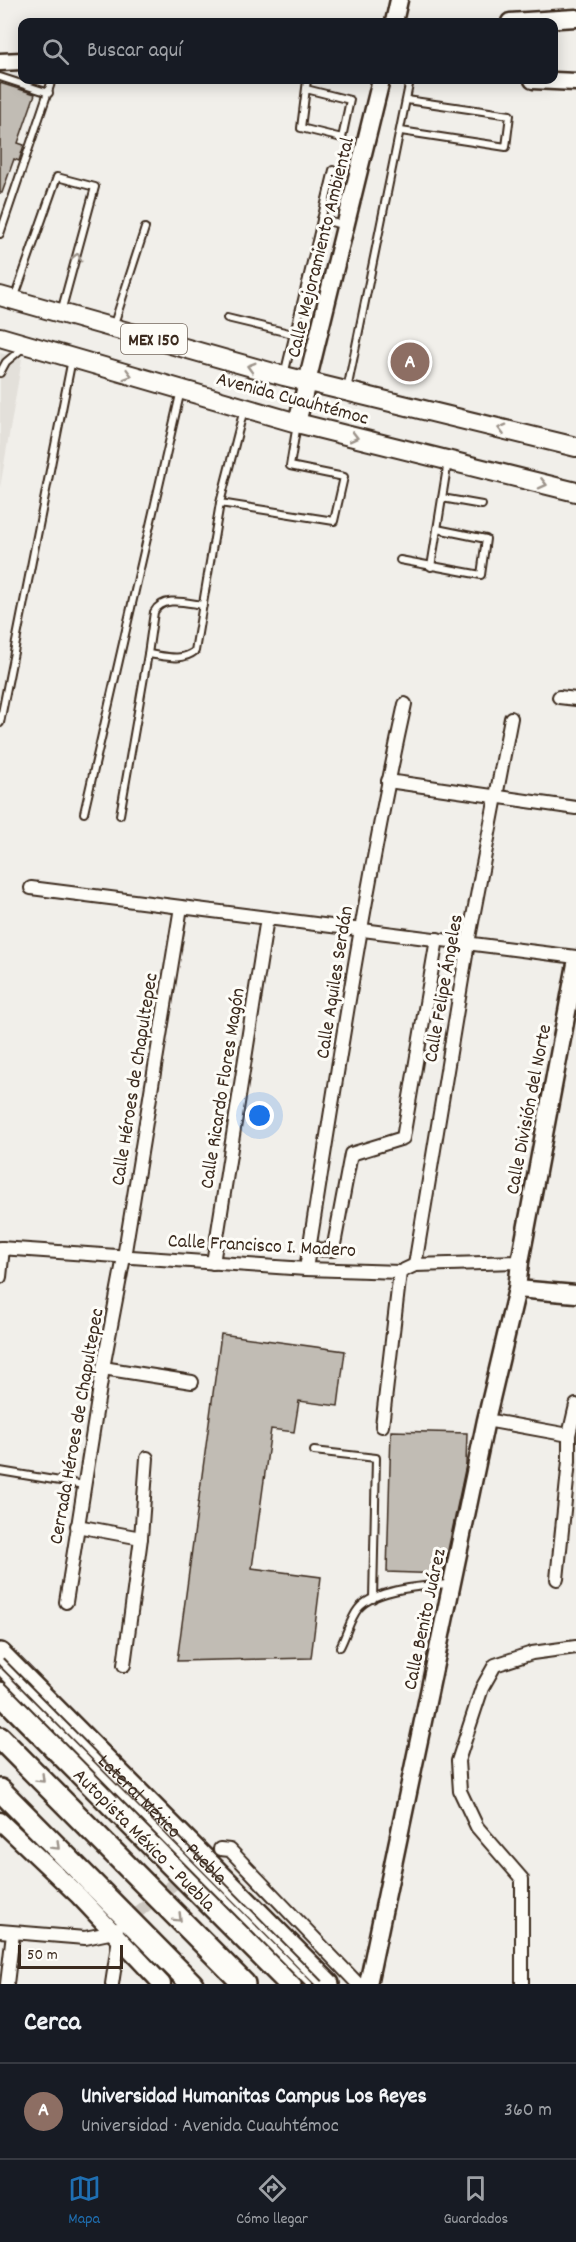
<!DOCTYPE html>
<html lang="es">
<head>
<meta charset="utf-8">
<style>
  :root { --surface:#171b24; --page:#20242c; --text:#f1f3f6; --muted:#9ea1a6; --line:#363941; --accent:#1f6fb2 }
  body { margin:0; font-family:Dekko,sans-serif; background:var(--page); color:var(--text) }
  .scale { position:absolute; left:18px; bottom:15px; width:105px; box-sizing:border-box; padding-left:6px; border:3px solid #3b2a1e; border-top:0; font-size:16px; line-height:21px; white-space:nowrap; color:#3b2a1e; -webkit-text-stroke:4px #fdfcf7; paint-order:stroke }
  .you { position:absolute; left:260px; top:1116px; width:21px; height:21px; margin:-15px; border:4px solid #fff; border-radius:50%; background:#1a73e8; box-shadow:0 0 0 9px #1a73e833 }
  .badge { display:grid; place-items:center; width:39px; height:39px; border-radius:50%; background:var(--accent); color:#fff; font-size:20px; font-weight:700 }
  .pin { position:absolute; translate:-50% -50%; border:3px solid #fff; box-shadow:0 2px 6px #0006 }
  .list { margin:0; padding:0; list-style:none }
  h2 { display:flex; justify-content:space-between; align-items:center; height:78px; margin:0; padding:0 24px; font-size:26px }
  h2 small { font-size:20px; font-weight:400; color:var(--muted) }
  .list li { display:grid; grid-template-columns:39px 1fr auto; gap:18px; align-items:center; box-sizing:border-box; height:96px; padding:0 24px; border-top:2px solid var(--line) }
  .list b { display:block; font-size:22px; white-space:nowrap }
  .list p { margin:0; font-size:20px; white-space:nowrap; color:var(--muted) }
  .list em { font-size:20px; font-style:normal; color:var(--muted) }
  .icon { flex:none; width:33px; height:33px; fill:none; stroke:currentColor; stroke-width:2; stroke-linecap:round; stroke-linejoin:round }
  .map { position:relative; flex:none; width:576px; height:1984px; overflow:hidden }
  .search { position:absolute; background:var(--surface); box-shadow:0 3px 15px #0003; left:18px; right:18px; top:18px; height:66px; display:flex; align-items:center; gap:15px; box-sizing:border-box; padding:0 21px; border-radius:12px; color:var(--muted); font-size:22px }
  .sheet { height:174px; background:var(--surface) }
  nav { display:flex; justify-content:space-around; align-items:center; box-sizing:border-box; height:84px; border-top:2px solid var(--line); background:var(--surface); font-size:16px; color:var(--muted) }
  nav a { display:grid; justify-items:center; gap:3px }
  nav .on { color:var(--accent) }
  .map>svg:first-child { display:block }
</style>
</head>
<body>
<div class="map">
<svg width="576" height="1984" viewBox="0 0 576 1984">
  <rect width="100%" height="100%" fill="#f1efea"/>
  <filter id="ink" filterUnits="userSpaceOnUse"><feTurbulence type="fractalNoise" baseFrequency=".0167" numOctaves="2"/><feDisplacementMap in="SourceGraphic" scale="12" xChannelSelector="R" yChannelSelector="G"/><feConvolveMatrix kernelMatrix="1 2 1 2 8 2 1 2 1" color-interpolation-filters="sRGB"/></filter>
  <g filter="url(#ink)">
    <!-- built -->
    <polygon fill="#e3e0da" points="0,353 22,359 0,488"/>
    <!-- building -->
    <g fill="#c1bcb4" stroke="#3b2a1e" stroke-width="1.5">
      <polygon points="0,83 35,94 18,143 24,145 19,161 14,159 2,193 0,193"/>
      <polygon points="221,1334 345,1351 338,1406 299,1401 294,1432 271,1429 252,1568 321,1577 311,1658 177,1661"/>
      <polygon points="391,1431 467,1433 466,1465 443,1574 387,1572"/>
    </g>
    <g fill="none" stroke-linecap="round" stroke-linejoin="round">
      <!-- street-tunnel -->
      <polyline stroke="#cdc8c1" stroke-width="12" stroke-dasharray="12 6" stroke-linecap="butt" points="124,1923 188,1873"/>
      <defs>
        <g id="lane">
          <polyline points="0,77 49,93"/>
          <polyline points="306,89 350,100 342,138 301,128 307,80"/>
          <polyline points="401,131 506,147 510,115 407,100"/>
          <polyline points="321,219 345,226"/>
          <polyline points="0,234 52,80"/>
          <polyline points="14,299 57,177 95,187 61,312"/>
          <polyline points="227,318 293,334"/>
          <polyline points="114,324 145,228"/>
          <polyline points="0,373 6,362 24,347"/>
          <polyline points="284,375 333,170"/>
          <polyline points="347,390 410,80"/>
          <polyline points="244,409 220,503 334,521 344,477 290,466 297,424"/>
          <polyline points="442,498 482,505"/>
          <polyline points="400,560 481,575 486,539 437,529"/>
          <polyline points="431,567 448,461"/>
          <path d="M 148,654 L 154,612 C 163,595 187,603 203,605"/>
          <polyline points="0,723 72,359"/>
          <polyline points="84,813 181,390"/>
          <path d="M 120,815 L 148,654 C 164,656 182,662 195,651 L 220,503"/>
          <polyline points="314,1451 376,1458 373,1599"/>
          <polyline points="0,1471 84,1485"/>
          <path d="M 340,1647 C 346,1636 350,1619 358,1609 C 374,1589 427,1585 451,1584"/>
        </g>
        <g id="street">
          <polyline points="559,697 576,699"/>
          <polyline points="388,781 576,808"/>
          <polyline points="31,888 576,957"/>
          <polyline points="0,1248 306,1269 400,1272 415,1265 520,1262"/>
          <polyline points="309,1249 333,1250 351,1154 403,1138 437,939"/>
          <polyline points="213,1263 267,918"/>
          <polyline points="415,1265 468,943 511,718"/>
          <path d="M 306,1269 C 336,1080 364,890 405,704"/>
          <polyline points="0,1277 3,1248"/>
          <polyline points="103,1368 192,1382"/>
          <polyline points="486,1420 569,1435"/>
          <polyline points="382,1426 400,1272"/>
          <polyline points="77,1526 141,1538"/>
          <polyline points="557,1579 569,1461 569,1435 576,1405"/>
          <polyline points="66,1602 103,1368 124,1257 181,907"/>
          <polyline points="124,1665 141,1538 147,1458"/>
          <polyline points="220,1849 230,1850 358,1984"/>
          <polyline points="0,1931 85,1938 114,1932 117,1929"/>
          <polyline points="7,1984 13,1933"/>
          <polyline points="112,1984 119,1938"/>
          <polyline points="522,1984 522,1879 477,1827 460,1791 458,1761 482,1688 495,1665 532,1653 576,1647"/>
        </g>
        <g id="secondary">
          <polyline points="394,22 399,0"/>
          <polyline points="510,22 576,18"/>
          <polyline points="0,62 22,61"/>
          <polyline points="533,80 576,82"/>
          <polyline points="297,423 381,80"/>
          <polyline points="517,1289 576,1294"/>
          <polyline points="0,1821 79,1896 162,1984"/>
          <polyline points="368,1984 486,1420 517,1289 520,1262 576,964"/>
        </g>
        <g id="primary">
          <polyline points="0,296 284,376 576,447"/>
          <polyline points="0,337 297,423 576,492"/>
        </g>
        <g id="highway">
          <path id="s1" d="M 0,1654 L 328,1984"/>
          <path id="s2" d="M 0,1693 L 290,1984"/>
          <polyline points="0,1738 244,1984"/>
          <polyline points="0,1790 192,1984"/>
        </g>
      </defs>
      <!-- lane casing -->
      <use href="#lane" stroke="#3b2a1e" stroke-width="10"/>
      <!-- street casing -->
      <use href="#street" stroke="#3b2a1e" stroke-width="16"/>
      <!-- secondary casing -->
      <use href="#secondary" stroke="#3b2a1e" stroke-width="21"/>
      <!-- primary casing -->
      <use href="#primary" stroke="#3b2a1e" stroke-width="22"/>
      <!-- highway casing -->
      <use href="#highway" stroke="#3b2a1e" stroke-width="26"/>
      <!-- lane -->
      <use href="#lane" stroke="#fdfcf7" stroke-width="6"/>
      <!-- street -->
      <use href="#street" stroke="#fdfcf7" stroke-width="12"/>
      <!-- secondary -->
      <use href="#secondary" stroke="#fdfcf7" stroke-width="16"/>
      <!-- primary -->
      <use href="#primary" stroke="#fdfcf7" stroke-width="18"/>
      <!-- highway -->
      <use href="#highway" stroke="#fdfcf7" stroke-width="21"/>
      <defs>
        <g id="lane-bridge">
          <polyline points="0,1661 319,1984"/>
          <polyline points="0,1672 309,1984"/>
        </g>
      </defs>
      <!-- lane-bridge casing -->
      <use href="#lane-bridge" stroke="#3b2a1e" stroke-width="10" stroke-linecap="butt"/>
      <!-- lane-bridge -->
      <use href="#lane-bridge" stroke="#fdfcf7" stroke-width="6"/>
    </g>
    <!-- one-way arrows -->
    <defs><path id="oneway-chevron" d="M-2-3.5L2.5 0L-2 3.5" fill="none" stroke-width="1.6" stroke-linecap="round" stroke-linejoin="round" transform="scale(1.5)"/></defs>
    <g stroke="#9c938a">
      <use href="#oneway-chevron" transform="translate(77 257) rotate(-75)"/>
      <use href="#oneway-chevron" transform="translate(251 367) rotate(-164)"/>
      <use href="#oneway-chevron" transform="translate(128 375) rotate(16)"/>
      <use href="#oneway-chevron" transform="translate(502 429) rotate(-166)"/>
      <use href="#oneway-chevron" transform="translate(354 437) rotate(14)"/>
      <use href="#oneway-chevron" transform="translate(543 484) rotate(14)"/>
      <use href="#oneway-chevron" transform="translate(41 1779) rotate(45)"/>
      <use href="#oneway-chevron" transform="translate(56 1846) rotate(45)"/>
      <use href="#oneway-chevron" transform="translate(178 1918) rotate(45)"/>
    </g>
  </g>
  <g text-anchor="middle" stroke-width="6" stroke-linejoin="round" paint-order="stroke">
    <!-- shield labels -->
    <rect fill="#fdfcf7" stroke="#75695f" stroke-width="1.5" x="121" y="324" width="66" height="30" rx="4.5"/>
    <g font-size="18" font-weight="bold" fill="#3b2a1e">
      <text x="154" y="345">MEX 150</text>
    </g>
    <!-- street labels -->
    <g font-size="20" fill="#3b2a1e" stroke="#fdfcf7">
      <text transform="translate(319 247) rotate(-76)" y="7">Calle Mejoramiento Ambiental</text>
      <text transform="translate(293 397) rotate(15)" y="7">Avenida Cuauhtémoc</text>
      <text transform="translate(333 982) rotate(-81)" y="7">Calle Aquiles Serdán</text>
      <text transform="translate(442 988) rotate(-80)" y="7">Calle Felipe Ángeles</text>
      <text transform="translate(133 1079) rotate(-81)" y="7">Calle Héroes de Chapultepec</text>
      <text transform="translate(221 1088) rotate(-81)" y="7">Calle Ricardo Flores Magón</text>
      <text transform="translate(527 1109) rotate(-79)" y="7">Calle División del Norte</text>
      <text transform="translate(262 1244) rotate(3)" y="7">Calle Francisco I. Madero</text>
      <text transform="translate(75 1426) rotate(-80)" y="7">Cerrada Héroes de Chapultepec</text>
      <text transform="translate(423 1619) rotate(-78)" y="7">Calle Benito Juárez</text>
      <text dy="7" stroke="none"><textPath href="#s1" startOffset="232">Lateral México - Puebla</textPath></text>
      <text dy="7" stroke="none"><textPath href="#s2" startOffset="206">Autopista México - Puebla</textPath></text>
    </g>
  </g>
</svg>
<div class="scale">50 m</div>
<div class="you"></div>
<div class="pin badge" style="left:410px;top:362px;background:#8d6e63">A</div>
<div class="search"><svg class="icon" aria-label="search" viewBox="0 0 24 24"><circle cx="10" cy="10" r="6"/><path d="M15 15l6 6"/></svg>Buscar aquí</div>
</div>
<section class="sheet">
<h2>Cerca<small></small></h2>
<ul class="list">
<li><span class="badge" style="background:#8d6e63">A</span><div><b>Universidad Humanitas Campus Los Reyes</b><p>Universidad · Avenida Cuauhtémoc</p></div><em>360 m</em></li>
</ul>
</section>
<nav>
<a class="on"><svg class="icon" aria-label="map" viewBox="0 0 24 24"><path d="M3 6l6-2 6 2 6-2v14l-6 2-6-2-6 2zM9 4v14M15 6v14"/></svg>Mapa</a>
<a><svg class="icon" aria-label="directions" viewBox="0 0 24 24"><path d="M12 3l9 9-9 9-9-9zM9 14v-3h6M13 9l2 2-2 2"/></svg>Cómo llegar</a>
<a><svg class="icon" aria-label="saved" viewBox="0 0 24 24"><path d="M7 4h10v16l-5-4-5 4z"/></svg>Guardados</a>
</nav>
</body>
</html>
